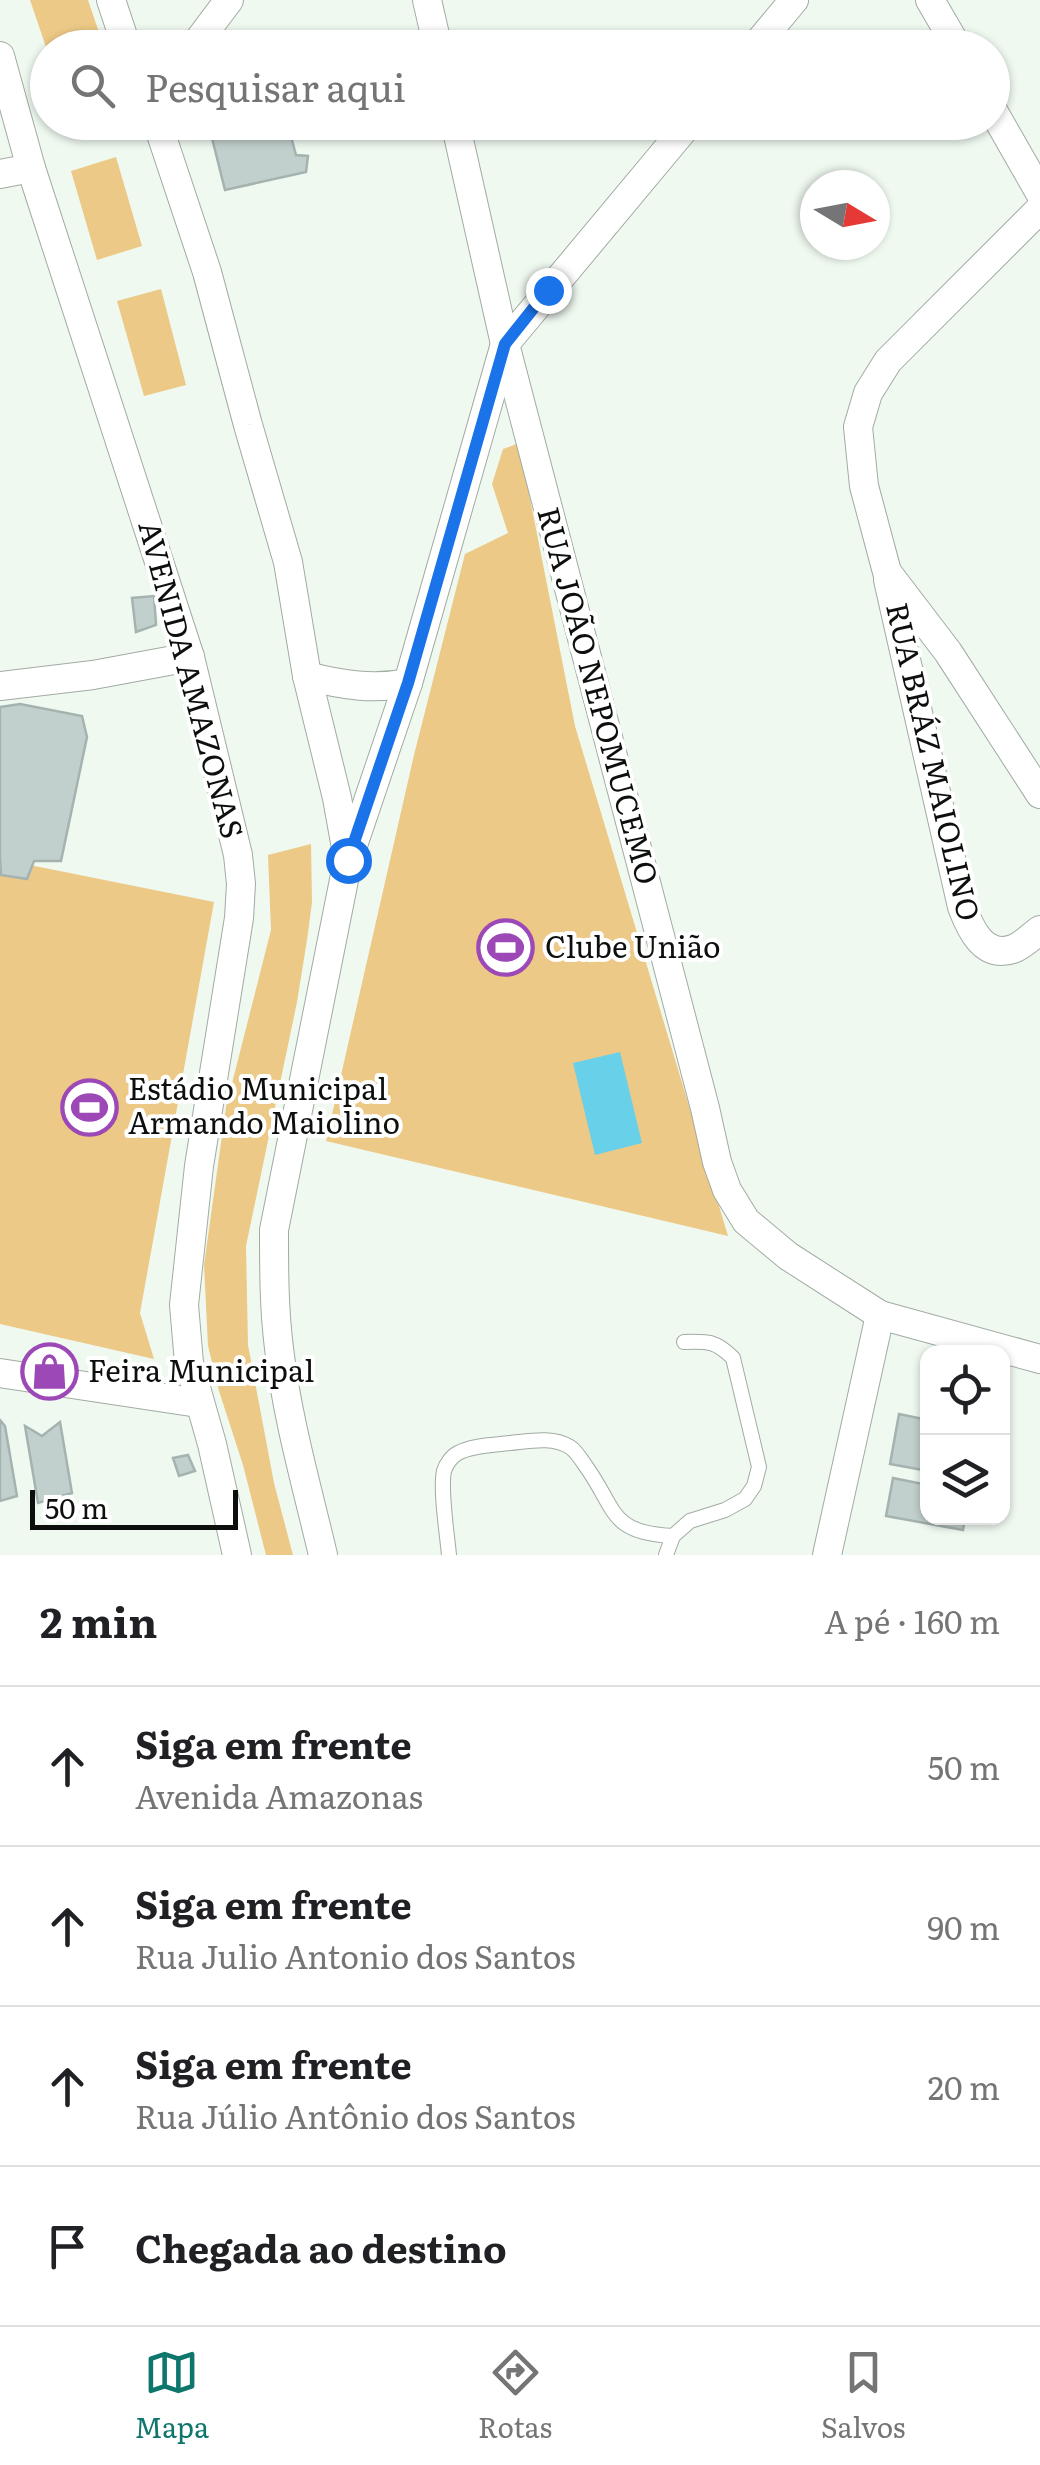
<!DOCTYPE html>
<html lang="pt">
<head>
<meta charset="utf-8">
<style>
  :root { --surface:#fff; --page:#f6f6f6; --text:#202124; --muted:#757577; --line:#e0e0e0; --accent:#0f766e }
  body { margin:0; font-family:Literata,serif; background:var(--page); color:var(--text) }
  .controls { position:absolute; right:30px; bottom:30px; display:grid; overflow:hidden; border-radius:20px; box-shadow:0 2px 8px #0004 }
  .controls button { width:90px; height:90px; display:grid; place-items:center; padding:0; border:0; border-bottom:2px solid var(--line); background:var(--surface); color:var(--text); font:50px sans-serif }
  .compass { position:absolute; left:800px; top:170px; width:90px; height:90px; border-radius:50%; background:var(--surface); box-shadow:0 2px 8px #0004; rotate:100deg }
  .scale { position:absolute; left:30px; bottom:25px; width:208px; box-sizing:border-box; padding-left:10px; border:5px solid #0c0f0c; border-top:0; font-size:28px; line-height:35px; white-space:nowrap; color:#0c0f0c; -webkit-text-stroke:8px #fff; paint-order:stroke }
  .stop { position:absolute; width:30px; height:30px; margin:-22px; border:8px solid #1a73e8; border-radius:50%; background:#fff }
  .stop.end { background:#1a73e8; border-color:#fff; box-shadow:0 2px 10px #0008 }
  .list { margin:0; padding:0; list-style:none }
  h2 { display:flex; justify-content:space-between; align-items:center; height:130px; margin:0; padding:0 40px; font-size:42px }
  h2 small { font-size:32px; font-weight:400; color:var(--muted) }
  .list li { display:grid; grid-template-columns:65px 1fr auto; gap:30px; align-items:center; box-sizing:border-box; height:160px; padding:0 40px; border-top:2px solid var(--line) }
  .list b { display:block; font-size:38px; white-space:nowrap }
  .list p { margin:0; font-size:32px; white-space:nowrap; color:var(--muted) }
  .list em { font-size:32px; font-style:normal; color:var(--muted) }
  .icon { flex:none; width:55px; height:55px; fill:none; stroke:currentColor; stroke-width:2; stroke-linecap:round; stroke-linejoin:round }
  .map { position:relative; flex:none; width:1040px; height:1555px; overflow:hidden }
  .search { position:absolute; background:var(--surface); box-shadow:0 2px 8px #0004; left:30px; right:30px; top:30px; height:110px; display:flex; align-items:center; gap:25px; box-sizing:border-box; padding:0 35px; border-radius:55px; color:var(--muted); font-size:38px }
  .sheet { height:770px; background:var(--surface) }
  nav { display:flex; justify-content:space-around; align-items:center; box-sizing:border-box; height:140px; border-top:2px solid var(--line); background:var(--surface); font-size:28px; color:var(--muted) }
  nav a { display:grid; justify-items:center; gap:5px }
  nav .on { color:var(--accent) }
  .map>svg:first-child { display:block }
</style>
</head>
<body>
<div class="map">
<svg width="1040" height="1555" viewBox="0 0 1040 1555">
  <rect width="100%" height="100%" fill="#eff9f0"/>
  <!-- green -->
  <g fill="#ecc986">
    <polygon points="30,0 88,0 104,47 48,48 47,50"/>
    <polygon points="116,157 142,246 97,260 71,171"/>
    <polygon points="161,289 186,385 144,396 117,301"/>
    <polygon points="519,443 575,726 728,1236 326,1141 414,755 465,554 508,533 492,484 503,449"/>
    <polygon points="311,844 312,902 307,940 297,1002 246,1246 248,1345 274,1483 293,1555 266,1555 243,1465 219,1391 208,1346 204,1265 226,1107 271,930 268,855"/>
    <polygon points="0,859 214,902 140,1313 154,1359 0,1324"/>
  </g>
  <!-- water -->
  <polygon fill="#69d0ea" points="620,1052 642,1143 595,1155 573,1063"/>
  <!-- building -->
  <g fill="#c2d0cd" stroke="#a5b3b0" stroke-width="2.5">
    <polygon points="208,122 287,122 296,155 308,156 306,172 225,190"/>
    <polygon points="154,596 156,625 136,632 132,598"/>
    <polygon points="20,704 82,716 87,737 61,861 34,861 27,879 1,875 0,858 0,707"/>
    <polygon points="899,1414 928,1420 928,1471 890,1464"/>
    <polygon points="0,1420 5,1426 17,1496 0,1501"/>
    <polygon points="60,1422 72,1493 38,1503 25,1426 42,1436"/>
    <polygon points="188,1455 195,1471 179,1476 173,1458"/>
    <polygon points="893,1478 928,1485 928,1518 965,1518 963,1530 886,1516"/>
  </g>
  <g fill="none" stroke-linecap="round" stroke-linejoin="round">
    <defs>
      <g id="service">
        <path d="M 449,1555 C 447,1533 440,1490 444,1471 C 446,1464 452,1456 458,1453 C 472,1445 495,1445 510,1443 C 530,1441 553,1436 570,1447 C 576,1451 581,1459 585,1465 C 617,1509 608,1533 673,1536"/>
        <path d="M 666,1555 L 673,1536 L 690,1521 L 725,1510 L 745,1499 L 754,1486 L 759,1467 L 733,1358 C 716,1341 708,1341 684,1342"/>
      </g>
      <g id="minor">
        <polyline points="111,0 127,48"/>
        <polyline points="427,0 438,48"/>
        <polyline points="930,0 958,48"/>
        <polyline points="193,48 229,0"/>
        <polyline points="754,48 794,0"/>
        <polyline points="0,56 31,168 190,657 238,855 241,884 239,918 199,1166 184,1305 189,1363 212,1444 237,1555"/>
        <polyline points="992,109 1040,193"/>
        <polyline points="157,122 207,272 248,425 288,562 307,676 337,798 348,859"/>
        <polyline points="455,122 505,344 705,1108 717,1162 727,1190 746,1221 788,1256 880,1315 1040,1359"/>
        <polyline points="0,174 31,168"/>
        <polyline points="1040,209 888,361 868,393 858,427 864,486 887,572 948,652 1040,794"/>
        <path d="M 888,580 L 962,907 C 970,928 983,959 1013,949 C 1022,946 1032,936 1040,930"/>
        <path d="M 307,676 C 342,685 373,690 408,683"/>
        <polyline points="0,686 93,675 190,657"/>
        <polyline points="0,1373 198,1403"/>
        <path d="M 323,1555 C 307,1487 287,1418 279,1348 C 274,1309 274,1270 274,1230 L 348,860 L 408,683 L 505,344 L 690,122"/>
        <polyline points="827,1555 880,1315"/>
      </g>
    </defs>
    <!-- service casing -->
    <use href="#service" stroke="#a1aba3" stroke-width="16"/>
    <!-- minor casing -->
    <use href="#minor" stroke="#a1aba3" stroke-width="30"/>
    <!-- service -->
    <use href="#service" stroke="#fff" stroke-width="14"/>
    <!-- minor -->
    <use href="#minor" stroke="#fff" stroke-width="28"/>
  </g>
  <g fill="none" stroke-linecap="round" stroke-linejoin="round">
    <!-- route -->
    <polyline stroke="#1a73e8" stroke-width="12" points="348,860 408,683 505,344 548,290"/>
  </g>
  <!-- icons -->
  <defs>
    <symbol id="stadium-ring" viewBox="-11 -11 22 22"><circle r="9.5" fill="#fff" stroke="#9c48b7" stroke-width="1.5"/><path d="M0-5a6.5 5 0 1 0 0 10a6.5 5 0 1 0 0-10ZM-3.5-1.8h7v3.6h-7Z" fill="#9c48b7"/></symbol>
    <symbol id="shop-ring" viewBox="-11 -11 22 22"><circle r="9.5" fill="#fff" stroke="#9c48b7" stroke-width="1.5"/><path d="M-5-2.5h2.3a2.7 3.5 0 0 1 5.4 0H5L5.5 6h-11ZM-1.5-2.5h3a1.5 2.3 0 0 0-3 0Z" fill="#9c48b7"/></symbol>
  </defs>
  <g fill-rule="evenodd">
    <use href="#stadium-ring" x="474" y="916" width="63" height="63"/>
    <use href="#stadium-ring" x="58" y="1076" width="63" height="63"/>
    <use href="#shop-ring" x="18" y="1340" width="63" height="63"/>
  </g>
  <g text-anchor="middle" stroke-width="8" stroke-linejoin="round" paint-order="stroke">
    <!-- street labels -->
    <g font-size="30" fill="#0c0f0c" stroke="#fff">
      <text transform="translate(190 680) rotate(75)" y="10">AVENIDA AMAZONAS</text>
      <text transform="translate(597 696) rotate(75)" y="10">RUA JOÃO NEPOMUCEMO</text>
      <text transform="translate(932 762) rotate(77)" y="10">RUA BRÁZ MAIOLINO</text>
    </g>
    <!-- poi labels -->
    <g font-size="30" fill="#0c0f0c" stroke="#fff" text-anchor="start">
      <text x="545" y="958">Clube União</text>
      <text x="128" y="1100">Estádio Municipal<tspan x="128" dy="34">Armando Maiolino</tspan></text>
      <text x="88" y="1382">Feira Municipal</text>
    </g>
  </g>
</svg>
<div class="controls">
<button><svg class="icon" aria-label="locate" viewBox="0 0 24 24"><circle cx="12" cy="12" r="6"/><path d="M12 2v4M12 18v4M2 12h4M18 12h4"/></svg></button>
<button><svg class="icon" aria-label="layers" viewBox="0 0 24 24"><path d="M12 4l9 5-9 5-9-5zM3 14l9 5 9-5"/></svg></button>
</div>
<svg class="compass" viewBox="-18 -18 36 36"><path d="M0-13l5 13h-10z" fill="#e53935"/><path d="M0 13l5-13h-10z" fill="#757577"/></svg>
<div class="scale">50 m</div>
<div class="stop" style="left:348px;top:860px"></div>
<div class="stop end" style="left:548px;top:290px"></div>
<div class="search"><svg class="icon" aria-label="search" viewBox="0 0 24 24"><circle cx="10" cy="10" r="6"/><path d="M15 15l6 6"/></svg>Pesquisar aqui</div>
</div>
<section class="sheet">
<h2>2 min<small>A pé · 160 m</small></h2>
<ul class="list">
<li><svg class="icon" aria-label="ahead" viewBox="0 0 24 24"><path d="M12 20V5M6 11l6-6 6 6"/></svg><div><b>Siga em frente</b><p>Avenida Amazonas</p></div><em>50 m</em></li>
<li><svg class="icon" aria-label="ahead" viewBox="0 0 24 24"><path d="M12 20V5M6 11l6-6 6 6"/></svg><div><b>Siga em frente</b><p>Rua Julio Antonio dos Santos</p></div><em>90 m</em></li>
<li><svg class="icon" aria-label="ahead" viewBox="0 0 24 24"><path d="M12 20V5M6 11l6-6 6 6"/></svg><div><b>Siga em frente</b><p>Rua Júlio Antônio dos Santos</p></div><em>20 m</em></li>
<li><svg class="icon" aria-label="arrive" viewBox="0 0 24 24"><path d="M6 21V4h12l-3 4 3 4H6"/></svg><div><b>Chegada ao destino</b></div></li>
</ul>
</section>
<nav>
<a class="on"><svg class="icon" aria-label="map" viewBox="0 0 24 24"><path d="M3 6l6-2 6 2 6-2v14l-6 2-6-2-6 2zM9 4v14M15 6v14"/></svg>Mapa</a>
<a><svg class="icon" aria-label="directions" viewBox="0 0 24 24"><path d="M12 3l9 9-9 9-9-9zM9 14v-3h6M13 9l2 2-2 2"/></svg>Rotas</a>
<a><svg class="icon" aria-label="saved" viewBox="0 0 24 24"><path d="M7 4h10v16l-5-4-5 4z"/></svg>Salvos</a>
</nav>
</body>
</html>
